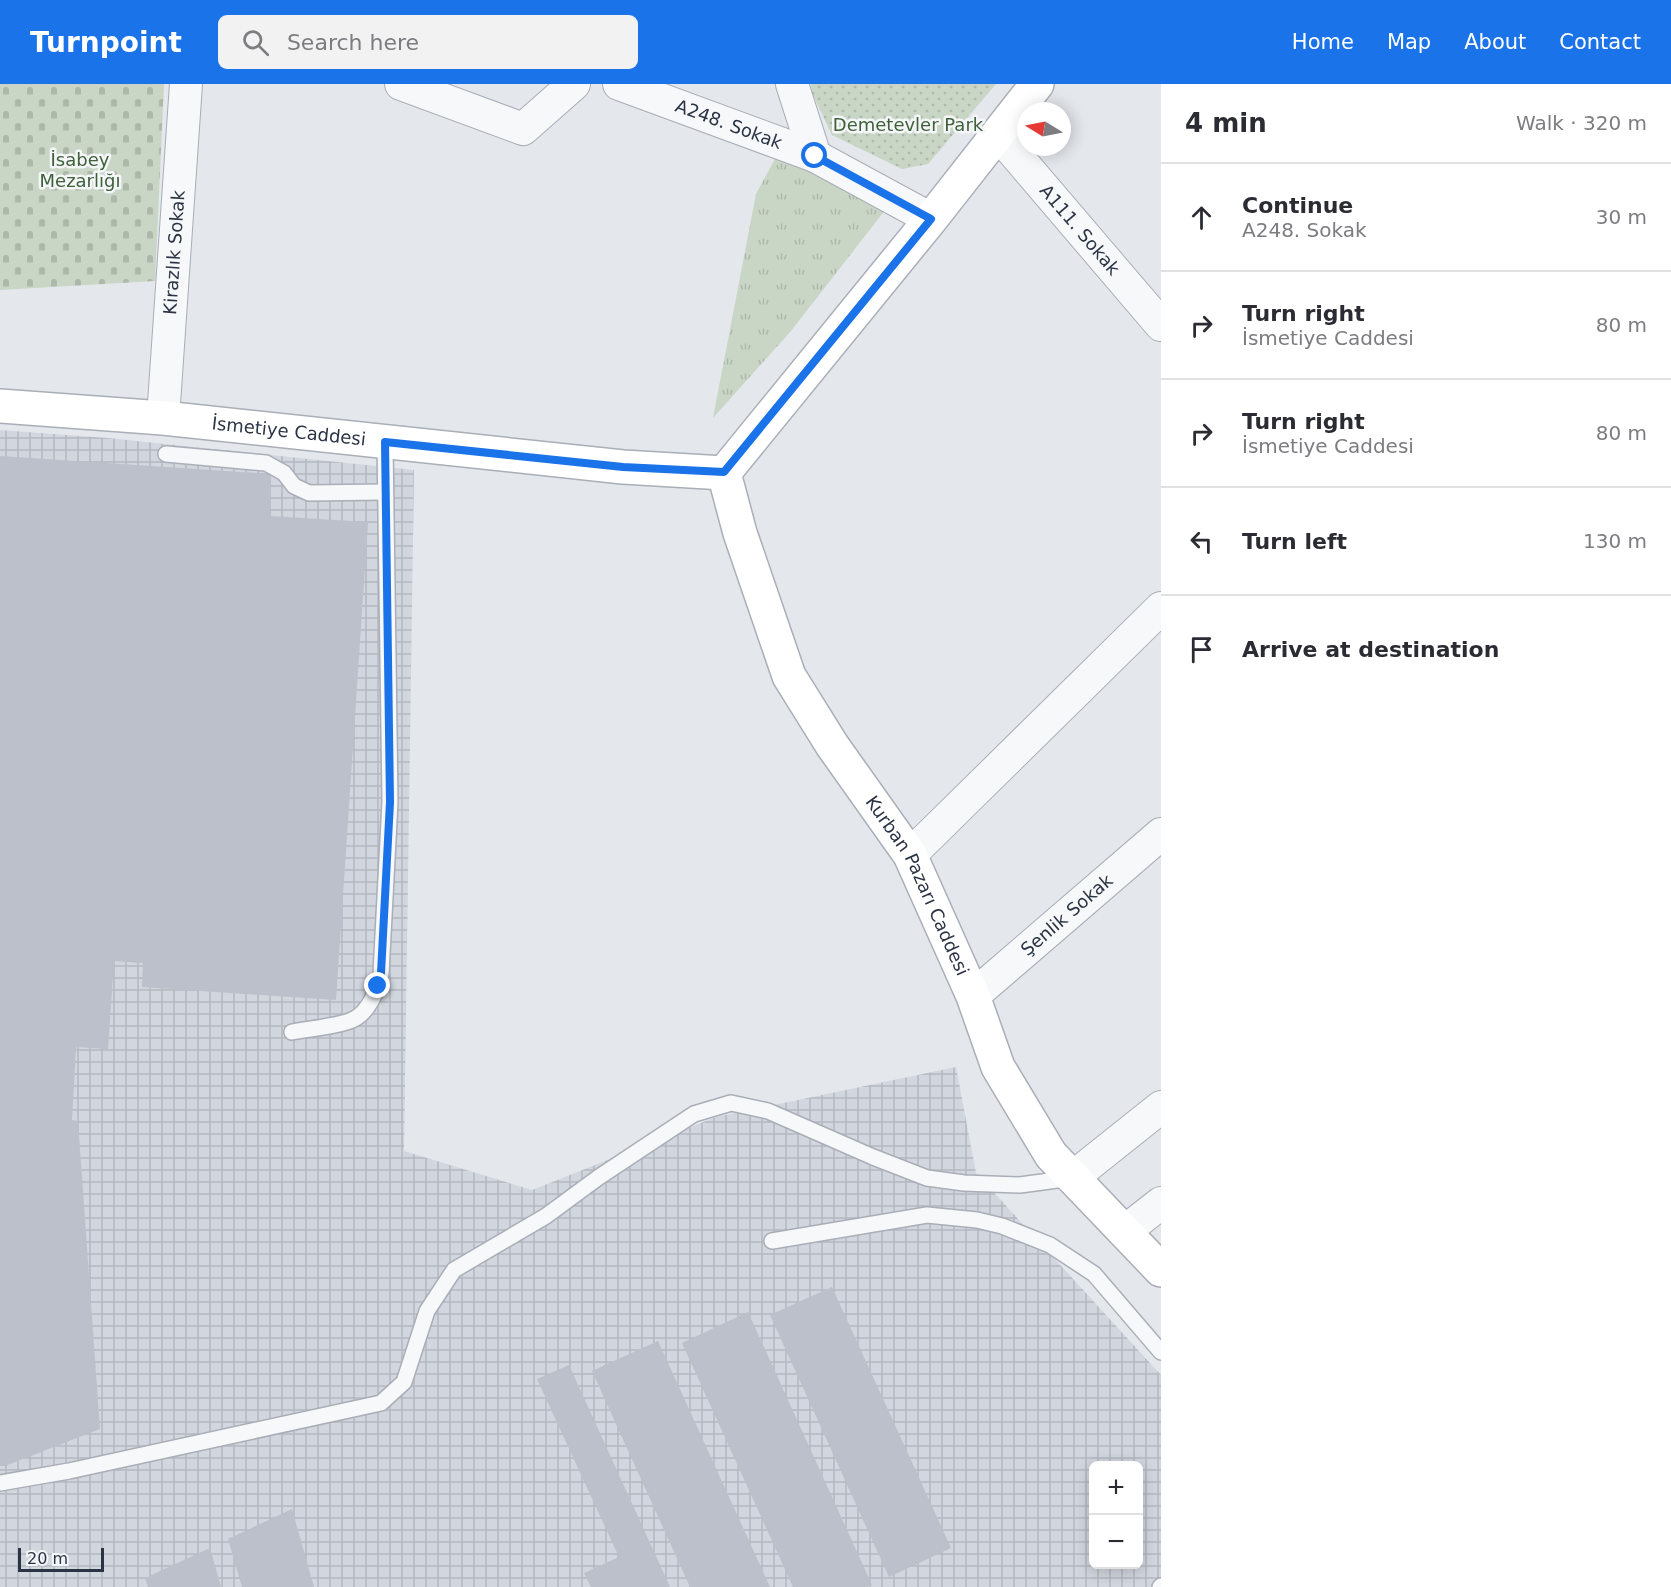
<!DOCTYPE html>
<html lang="en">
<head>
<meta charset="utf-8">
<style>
  :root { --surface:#fff; --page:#f2f2f3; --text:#2b2b33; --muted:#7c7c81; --line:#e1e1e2; --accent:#1a73e8 }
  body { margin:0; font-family:"DejaVu Sans",sans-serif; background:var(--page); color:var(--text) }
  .controls { position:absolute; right:18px; bottom:18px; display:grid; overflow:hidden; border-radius:9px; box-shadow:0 3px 15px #0003 }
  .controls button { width:54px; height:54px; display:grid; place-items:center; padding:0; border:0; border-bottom:2px solid var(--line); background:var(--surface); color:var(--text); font:30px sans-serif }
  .compass { position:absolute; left:1017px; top:18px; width:54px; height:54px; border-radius:50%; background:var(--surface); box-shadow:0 3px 15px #0003; rotate:280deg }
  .scale { position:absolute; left:18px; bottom:15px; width:86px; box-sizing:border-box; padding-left:6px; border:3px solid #2b3445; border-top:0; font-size:16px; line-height:21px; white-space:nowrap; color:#2b3445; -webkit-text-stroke:4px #f4f6f9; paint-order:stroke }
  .stop { position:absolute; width:18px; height:18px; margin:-14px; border:4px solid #1a73e8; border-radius:50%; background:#fff }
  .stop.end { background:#1a73e8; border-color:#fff; box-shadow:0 2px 6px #0008 }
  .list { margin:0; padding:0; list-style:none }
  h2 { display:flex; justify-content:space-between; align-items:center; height:78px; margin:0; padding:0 24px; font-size:26px }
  h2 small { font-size:20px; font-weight:400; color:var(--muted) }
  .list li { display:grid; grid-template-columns:39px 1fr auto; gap:18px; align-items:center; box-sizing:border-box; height:108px; padding:0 24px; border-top:2px solid var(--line) }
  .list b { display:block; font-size:22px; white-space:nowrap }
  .list p { margin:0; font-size:20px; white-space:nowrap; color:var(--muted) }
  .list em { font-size:20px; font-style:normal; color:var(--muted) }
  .icon { flex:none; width:33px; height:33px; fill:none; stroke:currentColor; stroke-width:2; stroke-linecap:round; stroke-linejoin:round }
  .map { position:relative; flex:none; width:1161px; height:1503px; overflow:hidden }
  header { display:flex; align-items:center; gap:36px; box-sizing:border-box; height:84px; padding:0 30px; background:var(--accent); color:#fff }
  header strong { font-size:28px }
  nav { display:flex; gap:33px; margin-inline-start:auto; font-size:21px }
  .search { width:420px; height:54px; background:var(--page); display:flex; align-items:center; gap:15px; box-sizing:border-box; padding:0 21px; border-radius:9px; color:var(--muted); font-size:22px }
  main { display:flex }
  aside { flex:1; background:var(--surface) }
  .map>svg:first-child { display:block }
</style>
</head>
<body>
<header>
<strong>Turnpoint</strong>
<div class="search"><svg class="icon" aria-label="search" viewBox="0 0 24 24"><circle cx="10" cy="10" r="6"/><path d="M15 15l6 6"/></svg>Search here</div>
<nav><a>Home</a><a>Map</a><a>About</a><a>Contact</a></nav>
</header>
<main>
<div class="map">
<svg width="1161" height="1503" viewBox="0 0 1161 1503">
  <defs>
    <pattern id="industrial-grid" width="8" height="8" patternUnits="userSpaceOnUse" patternTransform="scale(1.5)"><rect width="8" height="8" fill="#d2d6de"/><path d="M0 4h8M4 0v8" fill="none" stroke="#b4b8c0"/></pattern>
    <pattern id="grass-tufts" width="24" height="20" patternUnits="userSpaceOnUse" patternTransform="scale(1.5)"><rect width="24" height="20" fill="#c9d6c5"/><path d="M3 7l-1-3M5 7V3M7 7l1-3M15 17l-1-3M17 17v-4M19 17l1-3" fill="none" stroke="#adb8ab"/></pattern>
    <pattern id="cemetery-stones" width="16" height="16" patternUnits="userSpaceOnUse" patternTransform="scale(1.5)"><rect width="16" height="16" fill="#c9d6c5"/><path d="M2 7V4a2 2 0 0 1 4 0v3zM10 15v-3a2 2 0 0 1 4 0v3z" fill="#adb8ab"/></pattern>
    <pattern id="park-dots" width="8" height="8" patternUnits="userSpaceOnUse" patternTransform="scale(1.5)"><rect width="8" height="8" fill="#c9d6c5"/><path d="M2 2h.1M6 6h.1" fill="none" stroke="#adb8ab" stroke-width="1.8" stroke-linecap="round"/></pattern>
  </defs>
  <rect width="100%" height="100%" fill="#e4e7ec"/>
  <!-- industrial -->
  <path fill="url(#industrial-grid)" fill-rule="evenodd" d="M 0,346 L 108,354 L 414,386 L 404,1067 L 532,1106 L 716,1033 L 956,983 L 976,1089 L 1161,1291 L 1161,1503 L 0,1503 ZM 1094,1382 L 1138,1382 L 1138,1480 L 1094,1480 Z"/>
  <!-- grass -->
  <polygon fill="url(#grass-tufts)" points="777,71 809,82 886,125 791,247 713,334 756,110"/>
  <!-- cemetery -->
  <polygon fill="url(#cemetery-stones)" points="0,0 164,0 155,197 0,206"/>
  <!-- park -->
  <polygon fill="url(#park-dots)" points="811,0 996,0 928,80 902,85 832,51 812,9"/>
  <!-- building -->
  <g fill="#bbc0ca">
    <polygon points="0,372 271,390 269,432 368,438 336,916 142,903 143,879 114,877 108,965 76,963 72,1036 78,1037 100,1345 5,1382 0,1382"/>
    <polygon points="832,1203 951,1464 889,1493 770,1231"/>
    <polygon points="748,1228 872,1501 867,1503 793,1503 682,1259"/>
    <polygon points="658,1257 770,1503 690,1503 592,1287"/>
    <polygon points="569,1281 670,1503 591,1503 584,1489 619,1473 537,1295"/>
    <polygon points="292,1425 314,1503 242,1503 228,1455"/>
    <polygon points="210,1464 221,1503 148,1503 145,1494"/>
  </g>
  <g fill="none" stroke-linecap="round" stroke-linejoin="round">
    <defs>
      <g id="lane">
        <polyline points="166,370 266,379 284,389 294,402 309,409 385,408"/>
        <path d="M 292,948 C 308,945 339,942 352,936 C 369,929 378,905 381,889 L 390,718 L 385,358"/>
        <polyline points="772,1157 927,1131 977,1136 1002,1142 1050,1161 1094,1190 1161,1268"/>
        <polyline points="0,1399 69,1387 381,1319 404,1298 427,1227 454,1186 546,1132 599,1093 694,1030 731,1019 768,1027 873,1073 927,1094 964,1099 1020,1101 1072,1094"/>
        <polyline points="1160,1503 1161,1502"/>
      </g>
      <g id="street">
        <polyline points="401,0 523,45 574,0"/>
        <path id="s1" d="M 619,0 L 815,72 L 931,135"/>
        <polyline points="792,0 815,72"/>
        <path id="s2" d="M 998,50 L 1161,241"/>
        <path id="s3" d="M 163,334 L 186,0"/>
        <polyline points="910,771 1161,524"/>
        <path id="s4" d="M 973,912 L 1161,750"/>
        <polyline points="1072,1094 1161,1023"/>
        <polyline points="1124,1148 1161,1119"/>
      </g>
      <g id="secondary">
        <path id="s5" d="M 0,322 L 163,334 L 623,383 L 724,389 L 931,135 L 1037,0"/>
        <path id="s6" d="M 724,389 L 740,449 L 789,592 L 832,661 L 910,771 L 973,912 L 998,983 L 1051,1071 L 1161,1186"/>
      </g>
    </defs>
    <!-- lane casing -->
    <use href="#lane" stroke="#a9aeb7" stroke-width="18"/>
    <!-- street casing -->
    <use href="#street" stroke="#a9aeb7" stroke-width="34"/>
    <!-- secondary casing -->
    <use href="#secondary" stroke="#a9aeb7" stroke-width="36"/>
    <!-- lane -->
    <use href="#lane" stroke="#f7f8fa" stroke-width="15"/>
    <!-- street -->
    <use href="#street" stroke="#f7f8fa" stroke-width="32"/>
    <!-- secondary -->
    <use href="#secondary" stroke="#fff" stroke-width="33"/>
  </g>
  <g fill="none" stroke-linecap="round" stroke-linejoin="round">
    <!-- route -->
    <polyline stroke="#1a73e8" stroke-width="8" points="378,902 381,889 390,718 385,358 623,383 724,388 931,135 815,72"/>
  </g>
  <g text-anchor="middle" stroke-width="5" stroke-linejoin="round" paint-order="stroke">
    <!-- street labels -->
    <g font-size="18" fill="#2b3445" stroke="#f4f6f9">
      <text dy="6" stroke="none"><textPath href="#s1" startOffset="117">A248. Sokak</textPath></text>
      <text dy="6" stroke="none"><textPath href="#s2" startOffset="126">A111. Sokak</textPath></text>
      <text dy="6" stroke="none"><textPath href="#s3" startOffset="166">Kirazlık Sokak</textPath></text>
      <text dy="6" stroke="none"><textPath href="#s5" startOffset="290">İsmetiye Caddesi</textPath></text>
      <text dy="6" stroke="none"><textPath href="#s6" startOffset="460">Kurban Pazarı Caddesi</textPath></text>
      <text dy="6" stroke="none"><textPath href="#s4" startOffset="124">Şenlik Sokak</textPath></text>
    </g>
    <!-- park labels -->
    <g font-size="18" fill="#3f6138" stroke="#f4f6f9">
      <text x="908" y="47">Demetevler Park</text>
      <text x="80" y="82">İsabey<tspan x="80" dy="21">Mezarlığı</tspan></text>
    </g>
  </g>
</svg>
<div class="controls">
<button>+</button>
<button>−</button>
</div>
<svg class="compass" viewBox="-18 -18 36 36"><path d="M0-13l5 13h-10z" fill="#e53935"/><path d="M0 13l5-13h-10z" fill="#7c7c81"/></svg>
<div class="scale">20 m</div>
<div class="stop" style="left:815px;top:72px"></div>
<div class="stop end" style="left:378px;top:902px"></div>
</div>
<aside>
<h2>4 min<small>Walk · 320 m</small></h2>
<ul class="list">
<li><svg class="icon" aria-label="ahead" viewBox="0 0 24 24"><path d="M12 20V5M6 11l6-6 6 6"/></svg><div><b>Continue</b><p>A248. Sokak</p></div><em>30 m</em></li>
<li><svg class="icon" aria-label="right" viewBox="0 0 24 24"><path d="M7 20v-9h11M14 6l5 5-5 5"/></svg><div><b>Turn right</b><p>İsmetiye Caddesi</p></div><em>80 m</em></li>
<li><svg class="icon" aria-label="right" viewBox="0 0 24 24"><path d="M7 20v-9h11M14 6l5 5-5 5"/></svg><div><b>Turn right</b><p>İsmetiye Caddesi</p></div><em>80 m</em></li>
<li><svg class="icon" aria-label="left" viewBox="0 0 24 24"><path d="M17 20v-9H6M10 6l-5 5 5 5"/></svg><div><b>Turn left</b></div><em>130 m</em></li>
<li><svg class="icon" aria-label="arrive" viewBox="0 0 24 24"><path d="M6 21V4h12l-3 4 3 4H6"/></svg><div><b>Arrive at destination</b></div></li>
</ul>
</aside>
</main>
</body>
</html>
